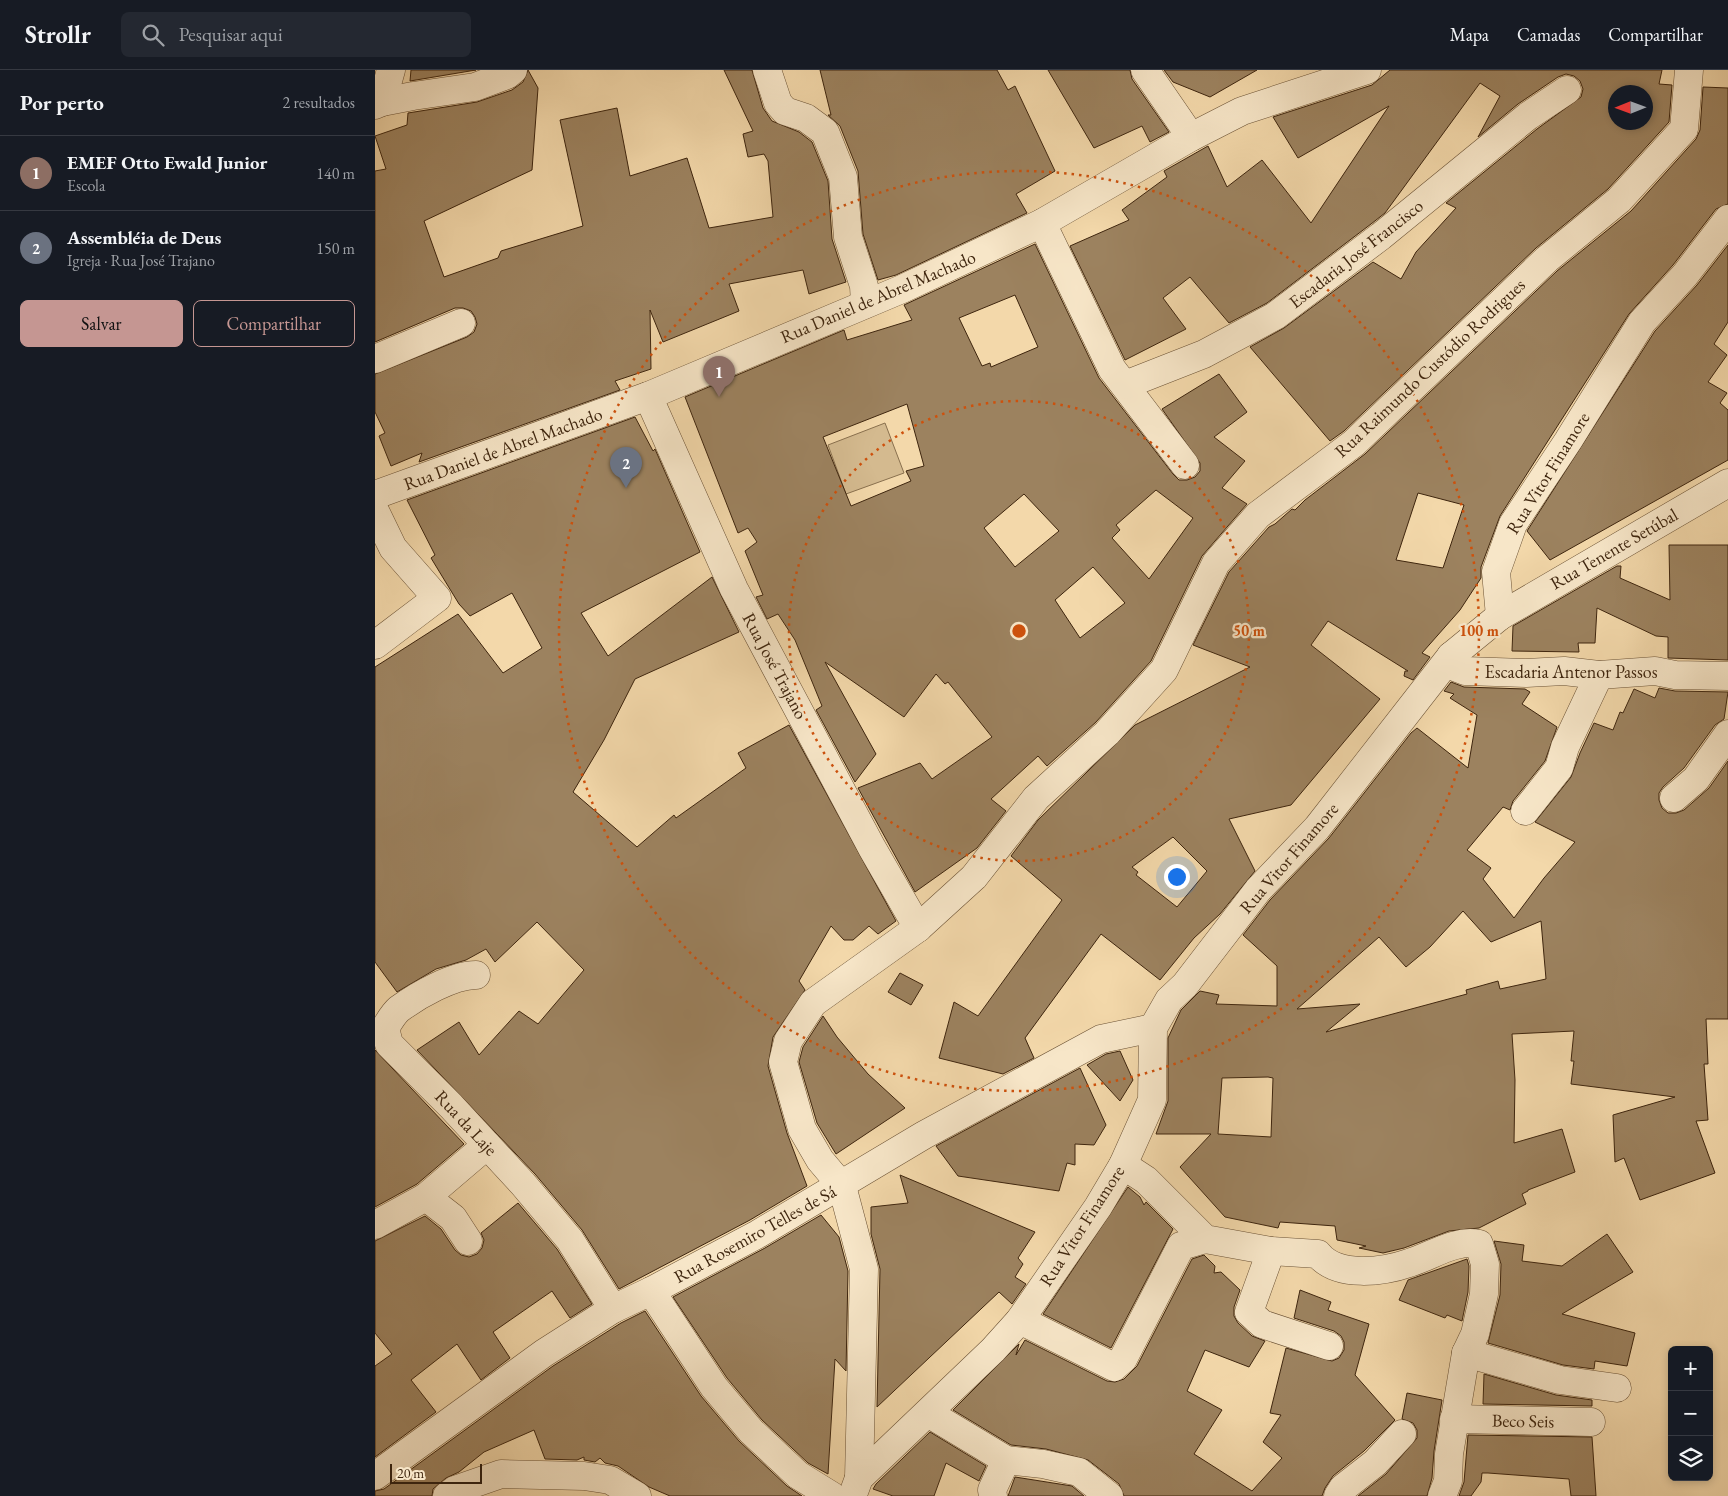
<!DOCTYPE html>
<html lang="pt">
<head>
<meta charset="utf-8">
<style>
  :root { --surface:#171b24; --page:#242831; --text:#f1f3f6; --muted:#9ea1a6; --line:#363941; --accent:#c59692 }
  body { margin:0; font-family:"EB Garamond",serif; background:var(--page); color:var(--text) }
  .controls { position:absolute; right:15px; bottom:15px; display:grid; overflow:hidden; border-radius:8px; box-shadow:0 2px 8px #0003 }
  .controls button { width:45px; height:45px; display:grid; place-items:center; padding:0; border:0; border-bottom:1px solid var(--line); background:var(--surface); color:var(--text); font:25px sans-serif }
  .compass { position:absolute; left:1233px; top:15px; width:45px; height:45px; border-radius:50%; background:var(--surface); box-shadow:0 2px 8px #0003; rotate:269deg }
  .scale { position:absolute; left:15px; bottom:12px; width:92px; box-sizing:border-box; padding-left:5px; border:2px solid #3e250e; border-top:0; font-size:14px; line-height:18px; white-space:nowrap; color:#3e250e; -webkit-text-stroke:4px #f7e6c8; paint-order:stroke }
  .you { position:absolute; left:801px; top:806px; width:18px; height:18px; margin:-12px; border:4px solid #fff; border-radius:50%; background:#1a73e8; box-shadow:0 0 0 8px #1a73e833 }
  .badge { display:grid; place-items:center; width:32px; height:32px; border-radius:50%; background:var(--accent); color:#fff; font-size:16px; font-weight:700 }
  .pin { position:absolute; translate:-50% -41px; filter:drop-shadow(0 1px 2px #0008) }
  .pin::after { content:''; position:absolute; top:26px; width:18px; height:15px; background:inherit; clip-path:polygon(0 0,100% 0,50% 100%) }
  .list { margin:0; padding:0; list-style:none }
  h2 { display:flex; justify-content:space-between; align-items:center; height:65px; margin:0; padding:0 20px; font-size:21px }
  h2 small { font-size:16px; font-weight:400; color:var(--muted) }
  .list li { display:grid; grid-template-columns:32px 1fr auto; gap:15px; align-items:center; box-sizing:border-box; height:75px; padding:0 20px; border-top:1px solid var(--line) }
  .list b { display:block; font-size:19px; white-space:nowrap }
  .list p { margin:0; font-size:16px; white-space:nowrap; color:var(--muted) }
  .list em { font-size:16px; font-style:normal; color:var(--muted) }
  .actions { display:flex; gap:10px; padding:15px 20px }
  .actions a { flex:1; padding:11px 0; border:1px solid var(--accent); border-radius:8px; text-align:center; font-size:18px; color:var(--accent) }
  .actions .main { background:var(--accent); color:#111 }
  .icon { flex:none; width:28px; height:28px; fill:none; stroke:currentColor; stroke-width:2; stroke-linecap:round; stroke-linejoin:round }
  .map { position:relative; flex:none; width:1353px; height:1426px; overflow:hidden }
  header { display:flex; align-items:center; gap:30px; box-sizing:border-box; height:70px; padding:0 25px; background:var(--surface); border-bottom:1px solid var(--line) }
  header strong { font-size:24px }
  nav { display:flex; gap:28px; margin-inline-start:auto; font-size:18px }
  .search { width:350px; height:45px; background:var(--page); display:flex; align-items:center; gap:12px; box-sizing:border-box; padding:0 18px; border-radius:8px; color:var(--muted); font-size:19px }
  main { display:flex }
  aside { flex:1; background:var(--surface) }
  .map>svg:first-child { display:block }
</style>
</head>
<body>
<header>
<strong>Strollr</strong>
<div class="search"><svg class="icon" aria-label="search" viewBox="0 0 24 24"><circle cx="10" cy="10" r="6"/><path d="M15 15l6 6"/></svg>Pesquisar aqui</div>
<nav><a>Mapa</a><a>Camadas</a><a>Compartilhar</a></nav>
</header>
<main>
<aside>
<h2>Por perto<small>2 resultados</small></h2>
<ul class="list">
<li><span class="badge" style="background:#8d6e63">1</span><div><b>EMEF Otto Ewald Junior</b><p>Escola</p></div><em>140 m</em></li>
<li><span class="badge" style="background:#6b7280">2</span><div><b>Assembléia de Deus</b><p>Igreja · Rua José Trajano</p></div><em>150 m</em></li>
</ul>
<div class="actions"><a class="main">Salvar</a><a>Compartilhar</a></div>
</aside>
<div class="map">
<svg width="1353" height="1426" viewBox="0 0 1353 1426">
  <rect width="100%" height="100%" fill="#f3d8aa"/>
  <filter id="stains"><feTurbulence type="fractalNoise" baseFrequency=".004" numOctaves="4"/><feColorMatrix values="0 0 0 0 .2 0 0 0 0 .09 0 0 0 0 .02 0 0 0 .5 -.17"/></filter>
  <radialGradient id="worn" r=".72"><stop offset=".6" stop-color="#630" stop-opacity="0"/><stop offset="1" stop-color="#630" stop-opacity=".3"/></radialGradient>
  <!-- green -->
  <polygon fill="#d4ba8f" stroke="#89704e" points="510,353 529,403 471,424 453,375"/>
  <!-- building -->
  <g fill="#9c825f" stroke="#3e250e" fill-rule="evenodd">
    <polygon points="36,0 101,0 35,11"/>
    <polygon points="153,0 163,18 157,100 49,151 69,207 123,188 126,181 208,156 185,50 242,38 255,106 312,88 334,158 398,147 393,91 389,84 373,87 368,64 378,61 349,0 377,0 388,38 397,51 424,62 437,72 453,111 457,169 471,212 434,224 428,200 354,214 364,241 288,272 275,240 276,299 240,311 245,320 44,392 47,383 16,396 4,366 10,363 0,342 0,304 92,267 99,262 102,254 100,247 96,241 88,238 80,238 0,272 0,101 11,99 0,66 32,55 33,43 102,32 137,20 148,12"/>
    <polygon points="445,0 622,0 633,20 640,16 680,101 641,124 652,143 521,205 503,210 488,164 483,101 465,56 453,45 456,45"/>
    <polygon points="673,0 755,0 757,9 794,62 775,72 767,56 719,78"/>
    <polygon points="789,0 882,0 835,27 798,12"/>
    <path d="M 1015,0 L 1287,0 L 1284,14 L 1297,15 L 1294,52 L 1233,119 L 1161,178 L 969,361 L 955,371 L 875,277 L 909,258 L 998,192 L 1026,209 L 1041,182 L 1081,138 L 1071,133 L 1162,59 L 1206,27 L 1208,19 L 1205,11 L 1199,6 L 1191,4 L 1183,7 L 1143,34 L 1103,67 L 1125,26 L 1105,13 L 1010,143 L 996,154 L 892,233 L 854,253 L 815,207 L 788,228 L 811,259 L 750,290 L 695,176 L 754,150 L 747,140 L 792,107 L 789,101 L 833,76 L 852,117 L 887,90 L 936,153 L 1014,36 L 923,88 L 898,47 L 997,15 ZM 1240,22 L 1270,22 L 1270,52 L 1240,52 Z"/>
    <path d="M 1328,17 L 1353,18 L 1353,134 L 1341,139 L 1298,195 L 1254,244 L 1125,446 L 1106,497 L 1106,508 L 1085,540 L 1047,583 L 1055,587 L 1038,610 L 1029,606 L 1030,601 L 1033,601 L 953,551 L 936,575 L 1005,629 L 916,735 L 854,749 L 880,801 L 845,844 L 819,868 L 785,910 L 726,864 L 650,968 L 659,988 L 628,1004 L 564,988 L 579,932 L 603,946 L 687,830 L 636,786 L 663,750 L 760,655 L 875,597 L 818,575 L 854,502 L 894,457 L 900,454 L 917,439 L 920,440 L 930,430 L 990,384 L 1182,201 L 1256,141 L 1321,69 L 1325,60 ZM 1043,423 L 1089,435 L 1068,498 L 1021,490 ZM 798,767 L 832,801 L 802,837 L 761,805 L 763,802 L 757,797 Z"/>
    <path d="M 660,174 L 724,308 L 798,404 L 804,410 L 812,410 L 820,407 L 825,401 L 825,393 L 787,339 L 844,304 L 872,342 L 839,367 L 870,391 L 847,418 L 872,434 L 827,486 L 776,591 L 721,652 L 672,696 L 663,686 L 616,729 L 631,741 L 602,778 L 540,822 L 483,718 L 545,693 L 557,709 L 617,667 L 573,612 L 570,614 L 561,604 L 529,647 L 450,592 L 501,684 L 480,712 L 441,640 L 447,636 L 420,570 L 403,544 L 392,549 L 381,527 L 388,525 L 370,481 L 382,472 L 373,458 L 363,463 L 310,327 L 469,260 L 472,270 L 537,250 L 529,235 ZM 640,225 L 663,277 L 616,297 L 615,293 L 607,296 L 584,248 ZM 532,334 L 549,396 L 531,401 L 536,411 L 476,436 L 448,367 ZM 781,420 L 818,448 L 774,509 L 737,468 L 745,460 L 741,455 ZM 649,424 L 684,461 L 640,497 L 609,458 ZM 718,497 L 750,533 L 705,568 L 680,530 Z"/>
    <polygon points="1353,175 1353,252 1339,274 1352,285 1333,312 1352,323 1345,333 1353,340 1353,390 1175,490 1152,461 1280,261 1322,215"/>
    <polygon points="260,347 278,381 280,379 325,482 206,543 233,586 337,507 364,562 260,609 229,670 198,722 262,777 299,745 301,748 371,698 363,683 414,655 521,851 503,864 494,856 478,870 469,870 456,856 424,911 430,920 398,967 393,996 412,1063 432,1116 375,1150 244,1219 207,1160 160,1104 42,980 84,952 104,985 144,941 163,954 209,900 162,852 120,892 111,879 91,890 61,899 22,922 0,892 0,597 83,544 128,603 167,578 137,523 95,546 84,534 56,488 60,485 32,430"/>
    <polygon points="1294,475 1353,475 1353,590 1293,588 1293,567 1281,566 1222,538 1220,573 1203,573 1204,582 1137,581 1138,556 1242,496 1246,496 1245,508 1295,530"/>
    <path d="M 1076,612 L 1089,617 L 1150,619 L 1155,622 L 1147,634 L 1182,657 L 1170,691 L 1138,731 L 1135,740 L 1128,737 L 1092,780 L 1116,798 L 1108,809 L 1139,848 L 1169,808 L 1200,772 L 1160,752 L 1196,707 L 1205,683 L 1219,653 L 1238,660 L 1245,642 L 1248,643 L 1259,619 L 1280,628 L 1284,618 L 1300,621 L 1353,622 L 1349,649 L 1340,655 L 1309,698 L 1288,717 L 1284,723 L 1284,730 L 1287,738 L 1293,743 L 1301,743 L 1309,740 L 1334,718 L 1353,691 L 1353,949 L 1331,949 L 1333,994 L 1329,994 L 1333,1050 L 1321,1051 L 1340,1103 L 1265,1130 L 1249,1088 L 1240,1092 L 1238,1045 L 1300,1027 L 1196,1014 L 1199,991 L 1196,991 L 1199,961 L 1137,964 L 1140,1010 L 1139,1073 L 1187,1059 L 1200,1102 L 1153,1120 L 1153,1121 L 1147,1124 L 1151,1134 L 1104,1158 L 1074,1161 L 1029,1178 L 1008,1183 L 984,1178 L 991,1176 L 962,1170 L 960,1156 L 905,1152 L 903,1158 L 850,1147 L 805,1097 L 836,1064 L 781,1064 L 793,1031 L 793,968 L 806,940 L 825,921 L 844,925 L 841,934 L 902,936 L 902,896 L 868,865 L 895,830 L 954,768 L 1036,663 L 1042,658 L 1093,698 L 1102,645 L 1075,628 L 1079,624 L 1069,621 ZM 1088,841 L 1116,872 L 1166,851 L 1171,909 L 1125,919 L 1123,911 L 1091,920 L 1092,924 L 951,962 L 985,934 L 922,939 L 1004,867 L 1031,897 L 1055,877 ZM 893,1007 L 898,1008 L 896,1067 L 843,1064 L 847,1008 Z"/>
    <polygon points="525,903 548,915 536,935 513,922"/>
    <polygon points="448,946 462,967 493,1004 530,1038 461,1084 442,1053 424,992 428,977"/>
    <polygon points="0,980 89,1074 42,1114 0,1137"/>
    <polygon points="745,981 758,1010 745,1031 712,995 731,984"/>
    <polygon points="705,998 731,1055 719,1075 700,1074 700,1095 692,1093 684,1121 583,1106 561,1076"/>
    <polygon points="525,1105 660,1162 643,1188 648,1194 640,1207 651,1214 637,1234 624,1222 502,1337 505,1199 496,1164 496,1137 533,1133"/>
    <polygon points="753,1117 765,1127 769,1135 771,1132 798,1159 736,1278 668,1244"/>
    <polygon points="143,1133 182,1179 217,1234 195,1248 177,1221 118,1262 135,1288 106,1310 82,1274 36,1310 61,1342 0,1387 0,1296 17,1284 0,1263 0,1171 50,1146 66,1159 80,1180 86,1185 94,1187 102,1184 107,1178 109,1170 106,1163"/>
    <polygon points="446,1145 464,1167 473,1201 471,1301 460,1289 453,1404 433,1393 387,1350 352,1308 298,1227 390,1178"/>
    <polygon points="1232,1164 1258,1202 1187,1244 1260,1263 1252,1296 1220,1291 1219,1299 1188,1295 1113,1273 1125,1225 1126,1194 1119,1171 1149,1175 1147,1191 1187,1196"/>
    <polygon points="829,1185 840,1196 839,1203 846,1202 865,1220 859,1237 859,1246 863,1253 877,1266 890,1271 874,1297 830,1280 812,1321 847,1340 819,1384 877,1421 907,1388 888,1372 906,1345 895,1343 911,1278 957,1291 964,1288 969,1280 969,1272 966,1266 959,1261 919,1248 925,1220 956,1232 953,1240 994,1254 980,1305 1020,1350 989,1381 958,1406 950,1418 947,1426 749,1426 744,1414 713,1390 671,1379 636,1375 578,1340 644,1274 641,1285 650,1270 732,1311 740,1312 749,1309 762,1296 817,1189"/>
    <polygon points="1092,1189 1094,1196 1093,1222 1087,1251 1072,1245 1070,1248 1024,1230 1033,1210"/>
    <polygon points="270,1241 326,1326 364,1371 412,1416 427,1426 295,1426 274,1417 243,1396 230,1393 225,1388 220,1392 209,1390 209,1387 202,1390 170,1389 159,1360 109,1382 84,1402 71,1408 58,1419 57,1426 0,1426 0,1421 9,1419 178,1296 246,1253"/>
    <polygon points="1109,1304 1181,1325 1217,1330 1217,1336 1108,1334"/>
    <polygon points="1032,1323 1067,1330 1059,1381 1057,1408 1052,1426 983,1426 1011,1404 1042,1368 1042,1360 1038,1353 1027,1349"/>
    <polygon points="555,1362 611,1396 604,1411 571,1393 559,1426 518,1426 498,1419 501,1414"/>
    <polygon points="1093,1365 1217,1367 1221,1426 1196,1426 1194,1409 1113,1403 1107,1403 1106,1412 1096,1426 1084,1426 1089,1412"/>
    <polygon points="640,1407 697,1416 709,1426 633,1426"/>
  </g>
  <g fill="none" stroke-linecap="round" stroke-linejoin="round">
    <defs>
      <g id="minor">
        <polyline points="392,0 403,33 410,41 431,48 450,62 468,107 473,167 489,216 490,234"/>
        <polyline points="770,0 816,67"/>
        <polyline points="7,32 16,0"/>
        <polyline points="0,35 7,32 38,26 100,17 132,5 138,0"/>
        <polyline points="667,153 737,299 810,395"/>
        <polyline points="0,289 86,253"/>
        <polyline points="750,315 829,284 900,246 1006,166 1153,46 1192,20"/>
        <polyline points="273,326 359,519 497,778 543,858"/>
        <polyline points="0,425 273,326 527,219 667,153 816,67 867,41 992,0"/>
        <polyline points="0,441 18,478 62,528 0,575"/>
        <polyline points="1125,546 1121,502 1138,454 1193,371 1267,252 1310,205 1353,149"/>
        <polyline points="1076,586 1082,598 1090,601 1151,603 1189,601 1224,605 1280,601 1300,605 1353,606"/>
        <polyline points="1299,728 1321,709 1353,664"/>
        <polyline points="1150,741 1184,698 1190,677 1224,605"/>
        <path d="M 101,905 C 78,905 43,925 24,939 C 18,944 14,952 10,958 L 14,974 L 76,1036 L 148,1114 L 195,1170 L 238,1239"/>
        <path d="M 748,1095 L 771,1110 L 830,1169 L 896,1181 L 943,1184 C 962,1208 1008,1202 1034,1193 C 1057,1186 1080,1169 1104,1174 L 1110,1194 L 1109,1224 L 1100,1264 L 1091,1283 L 1074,1384 L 1073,1411 L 1067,1426"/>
        <polyline points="51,1127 112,1075"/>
        <polyline points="0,1155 51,1127 78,1148 93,1171"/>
        <polyline points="896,1181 874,1242 887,1254 954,1276"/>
        <polyline points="276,1221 339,1317 376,1361 423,1405 457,1426"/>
        <polyline points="645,1250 739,1297 748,1289 806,1176 830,1169"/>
        <polyline points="1091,1283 1185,1310 1242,1318"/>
        <polyline points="553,1343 631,1390 668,1394 704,1402 734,1426"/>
        <polyline points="1079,1349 1216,1352"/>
        <polyline points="0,1406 169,1283 238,1239 276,1221 383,1164 549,1065 726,969 778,958"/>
        <polyline points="484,1408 489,1199 467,1116 445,1090 427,1059 408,992 413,971 438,933 543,858 599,807 661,728 732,663 789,600 841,493 883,445 979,373 1172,189 1244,130 1309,59 1314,0"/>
        <polyline points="480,1419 484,1408 618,1280 645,1250 723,1137 748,1095 777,1030 778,958 794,930 810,915 883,820 942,758 1076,586 1125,546 1353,413"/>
        <polyline points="72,1426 80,1420 126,1404 209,1406 235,1410 262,1426"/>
        <polyline points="618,1426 617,1420 631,1390"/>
        <polyline points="963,1426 968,1418 1000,1393 1027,1364"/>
      </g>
    </defs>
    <!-- minor casing -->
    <use href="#minor" stroke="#6b5235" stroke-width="29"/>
    <!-- minor -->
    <use href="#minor" stroke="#f7e6c8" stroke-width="28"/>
  </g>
  <!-- distance rings -->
  <g fill="none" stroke="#ce510c" stroke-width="2.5" stroke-dasharray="2.5 5">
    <circle cx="644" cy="561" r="230"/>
    <circle cx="644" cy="561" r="460"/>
  </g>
  <g text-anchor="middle" stroke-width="4.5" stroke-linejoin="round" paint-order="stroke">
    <!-- street labels -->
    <g font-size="18" fill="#3e250e" stroke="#f7e6c8">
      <text transform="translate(981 184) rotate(-38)" y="6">Escadaria José Francisco</text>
      <text transform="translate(503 227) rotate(-23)" y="6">Rua Daniel de Abrel Machado</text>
      <text transform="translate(1055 298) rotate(-43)" y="6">Rua Raimundo Custódio Rodrigues</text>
      <text transform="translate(128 379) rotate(-20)" y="6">Rua Daniel de Abrel Machado</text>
      <text transform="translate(1173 403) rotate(-58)" y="6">Rua Vitor Finamore</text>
      <text transform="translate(1239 479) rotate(-30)" y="6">Rua Tenente Setúbal</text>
      <text transform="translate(400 596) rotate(62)" y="6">Rua José Trajano</text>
      <text x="1196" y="608">Escadaria Antenor Passos</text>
      <text transform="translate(914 788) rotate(-49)" y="6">Rua Vitor Finamore</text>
      <text transform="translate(91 1053) rotate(47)" y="6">Rua da Laje</text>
      <text transform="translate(707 1156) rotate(-57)" y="6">Rua Vitor Finamore</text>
      <text transform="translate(380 1164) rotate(-29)" y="6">Rua Rosemiro Telles de Sá</text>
      <text transform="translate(1148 1351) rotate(1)" y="6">Beco Seis</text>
    </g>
  </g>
  <circle cx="644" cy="561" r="8" fill="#ce510c" stroke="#f7e6c8" stroke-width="2.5"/>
  <g font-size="15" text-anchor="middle" font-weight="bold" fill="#ce510c" stroke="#f7e6c8" stroke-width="4.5" stroke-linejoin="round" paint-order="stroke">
    <text x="874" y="566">50 m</text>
    <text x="1104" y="566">100 m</text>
  </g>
  <rect width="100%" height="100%" filter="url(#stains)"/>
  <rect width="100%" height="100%" fill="url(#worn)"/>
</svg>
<div class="controls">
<button>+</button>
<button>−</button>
<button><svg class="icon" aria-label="layers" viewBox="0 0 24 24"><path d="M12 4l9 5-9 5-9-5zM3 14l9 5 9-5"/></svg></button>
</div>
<svg class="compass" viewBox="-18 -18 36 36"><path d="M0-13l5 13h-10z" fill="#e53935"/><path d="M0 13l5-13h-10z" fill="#9ea1a6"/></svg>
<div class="scale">20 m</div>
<div class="you"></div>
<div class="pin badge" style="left:344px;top:327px;background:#8d6e63">1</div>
<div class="pin badge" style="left:251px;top:418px;background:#6b7280">2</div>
</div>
</main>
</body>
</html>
